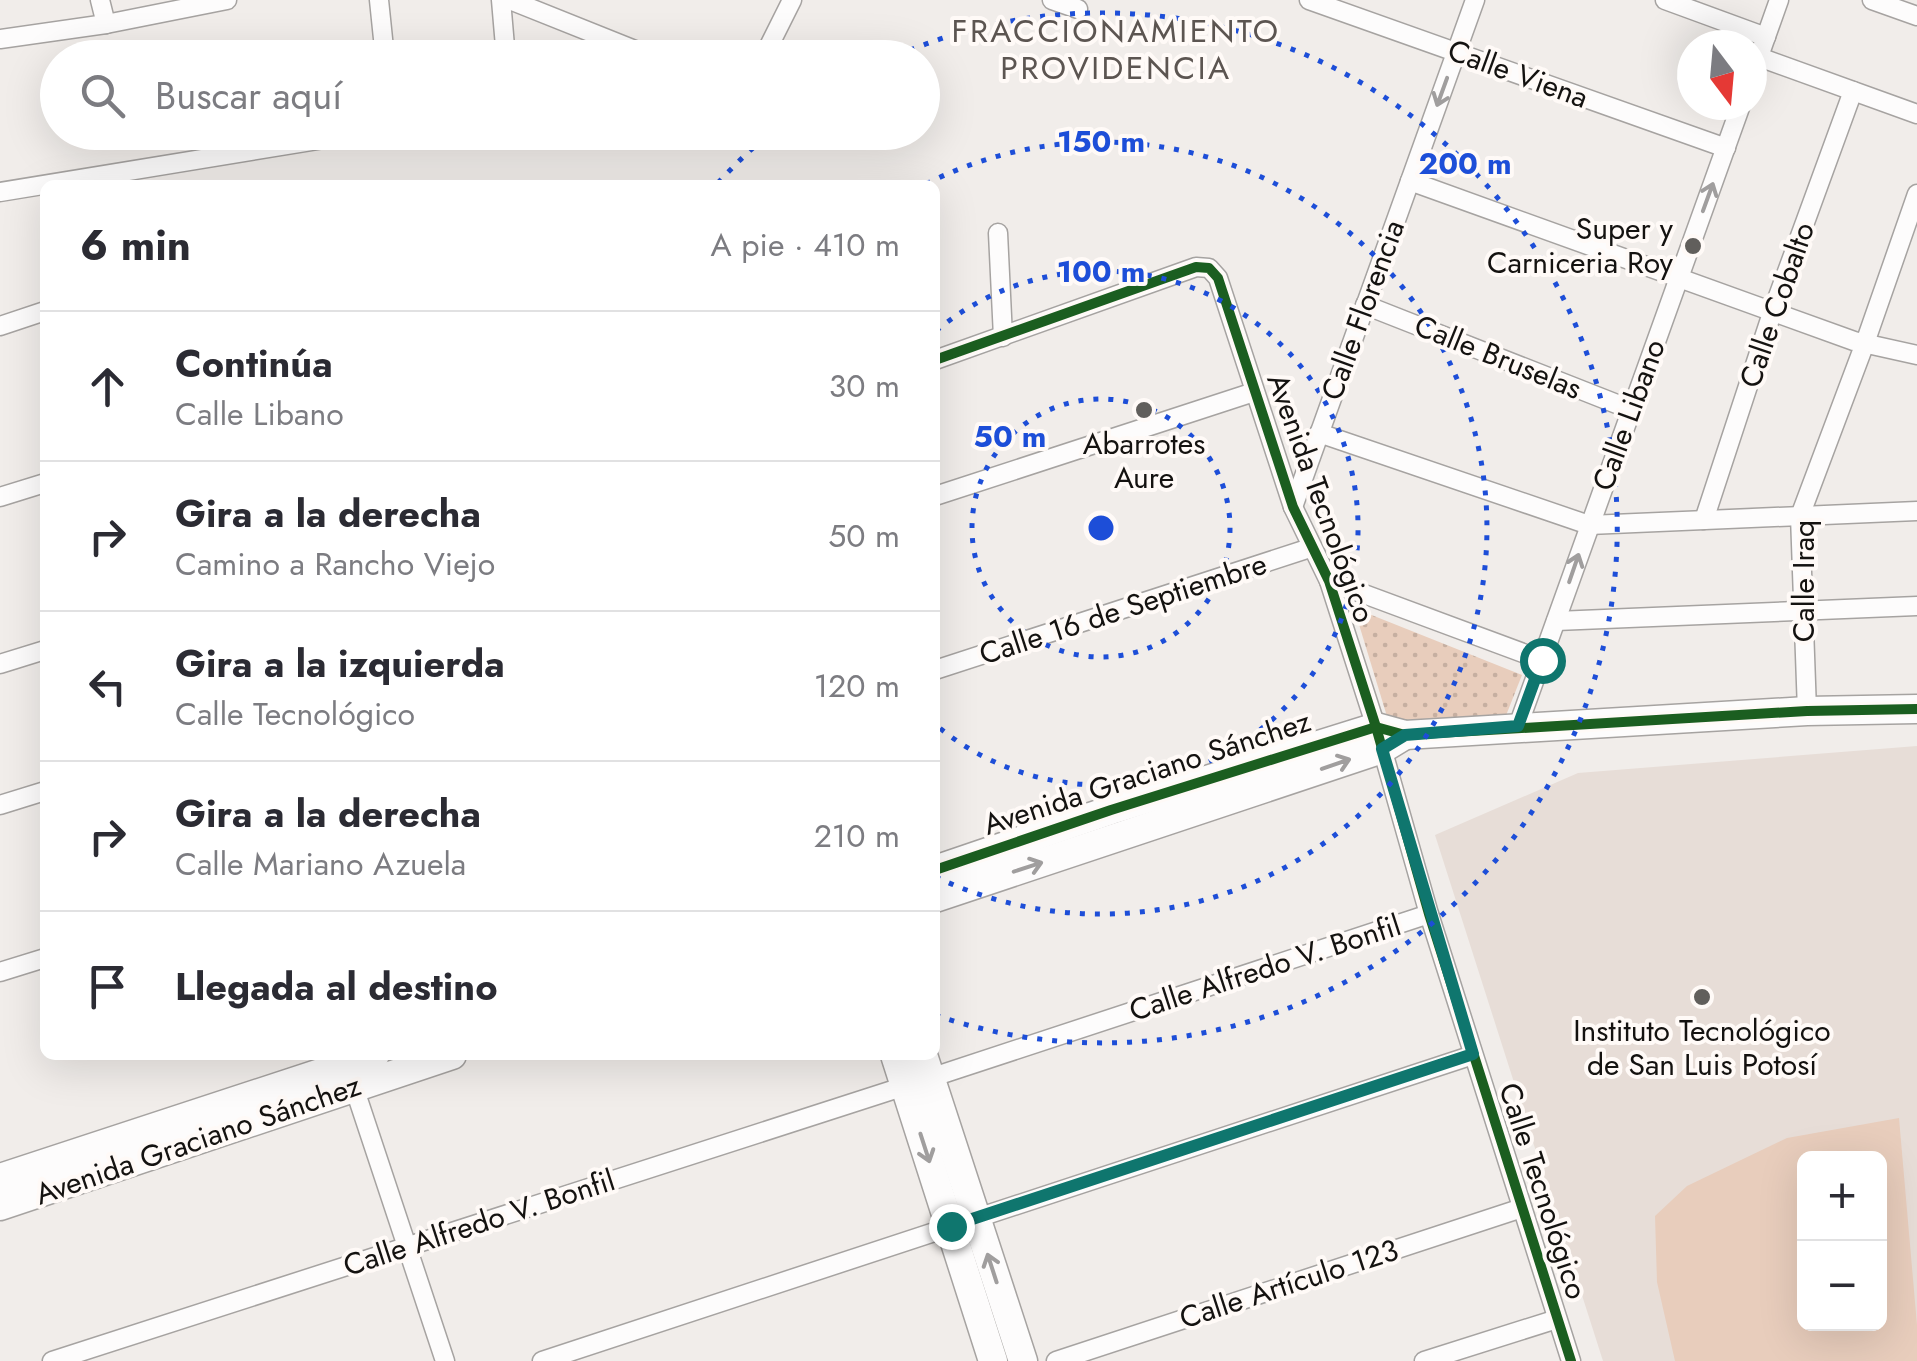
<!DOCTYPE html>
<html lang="es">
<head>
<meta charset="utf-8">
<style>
  :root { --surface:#fff; --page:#f2f2f3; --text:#2b2b33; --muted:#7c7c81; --line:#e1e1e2 }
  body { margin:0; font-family:Jost,sans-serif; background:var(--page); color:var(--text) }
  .controls { position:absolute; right:30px; bottom:30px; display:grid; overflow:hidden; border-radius:15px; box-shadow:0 10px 40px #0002 }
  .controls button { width:90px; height:90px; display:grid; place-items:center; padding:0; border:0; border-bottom:2px solid var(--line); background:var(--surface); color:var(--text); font:50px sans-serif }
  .compass { position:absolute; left:1677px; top:30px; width:90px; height:90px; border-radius:50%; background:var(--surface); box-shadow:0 10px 40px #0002; rotate:164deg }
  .stop { position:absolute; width:30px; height:30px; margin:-22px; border:8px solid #0f766e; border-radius:50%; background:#fff }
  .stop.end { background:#0f766e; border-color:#fff; box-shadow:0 2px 10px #0008 }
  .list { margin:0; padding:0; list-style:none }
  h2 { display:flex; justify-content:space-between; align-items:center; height:130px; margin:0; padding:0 40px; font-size:42px }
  h2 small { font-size:32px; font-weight:400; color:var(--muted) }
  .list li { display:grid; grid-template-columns:65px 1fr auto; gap:30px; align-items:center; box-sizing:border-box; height:150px; padding:0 40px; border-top:2px solid var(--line) }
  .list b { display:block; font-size:38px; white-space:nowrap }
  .list p { margin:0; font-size:32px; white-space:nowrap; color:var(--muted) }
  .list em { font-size:32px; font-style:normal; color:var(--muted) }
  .icon { flex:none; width:55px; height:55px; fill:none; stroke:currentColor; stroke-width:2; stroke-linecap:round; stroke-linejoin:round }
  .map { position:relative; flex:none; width:1917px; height:1361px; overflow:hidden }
  .search { position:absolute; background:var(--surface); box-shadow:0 10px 40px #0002; left:40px; top:40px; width:900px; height:110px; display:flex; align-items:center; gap:25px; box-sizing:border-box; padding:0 35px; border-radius:55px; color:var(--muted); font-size:38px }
  .panel { position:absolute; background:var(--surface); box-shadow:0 10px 40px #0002; left:40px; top:180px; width:900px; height:880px; border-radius:15px }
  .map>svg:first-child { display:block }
</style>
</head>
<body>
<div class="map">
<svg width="1917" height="1361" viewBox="0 0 1917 1361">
  <defs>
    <pattern id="park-dots" width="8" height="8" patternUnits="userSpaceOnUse" patternTransform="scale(2.5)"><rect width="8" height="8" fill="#e8cdbc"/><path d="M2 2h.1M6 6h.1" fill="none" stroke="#c6afa1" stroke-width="1.8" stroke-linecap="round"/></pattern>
  </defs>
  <rect width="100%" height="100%" fill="#f1edea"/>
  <!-- built -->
  <path fill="#e7ddd7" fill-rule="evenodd" d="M 1917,746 L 1917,1361 L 1603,1361 L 1435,835 L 1578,773 ZM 1804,1158 L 1880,1158 L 1880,1324 L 1804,1324 Z"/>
  <!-- green -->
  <path fill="#e8cdbc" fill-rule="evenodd" d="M 1899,1118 L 1917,1325 L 1917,1361 L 1675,1361 L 1657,1282 L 1655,1216 L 1687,1186 L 1787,1138 ZM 1804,1158 L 1880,1158 L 1880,1324 L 1804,1324 Z"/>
  <!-- park -->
  <polygon fill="url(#park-dots)" points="1354,608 1522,675 1505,718 1389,723"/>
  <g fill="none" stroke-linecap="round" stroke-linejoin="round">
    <defs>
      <g id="street">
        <polyline points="100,0 106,24"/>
        <polyline points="379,0 385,58"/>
        <polyline points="501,0 506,58"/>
        <polyline points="510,0 655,58"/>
        <polyline points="1052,0 1078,9"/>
        <polyline points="1309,0 1726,148"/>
        <polyline points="1665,0 1766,37"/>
        <polyline points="1872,0 1917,16"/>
        <polyline points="0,39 106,24 227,0"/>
        <polyline points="1759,57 1917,114"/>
        <polyline points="763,58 792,0"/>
        <polyline points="1752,76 1779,0"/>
        <polyline points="661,132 728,137 731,132"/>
        <polyline points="1410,181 1854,341 1917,355"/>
        <polyline points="0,192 367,132"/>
        <polyline points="998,233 1003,337"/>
        <polyline points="1365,305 1632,410"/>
        <polyline points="0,326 45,311"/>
        <polyline points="935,360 1196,267 1209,268 1218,278 1293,507 1329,581 1376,727 1429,914 1571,1361"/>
        <polyline points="1319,433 1589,525 1917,511"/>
        <polyline points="935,496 1254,392"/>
        <polyline points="0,497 45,483"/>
        <polyline points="1293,507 1475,0"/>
        <polyline points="1704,520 1773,310 1853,91"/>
        <polyline points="1329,581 1542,660"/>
        <polyline points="1556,621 1917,606"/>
        <polyline points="0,664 45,650"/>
        <polyline points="935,670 1310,548"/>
        <polyline points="1807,711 1800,516 1865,343 1917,194"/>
        <polyline points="1518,726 1741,105"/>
        <polyline points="0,805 45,791"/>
        <polyline points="0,972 45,958"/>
        <polyline points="930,1078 1429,914"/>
        <polyline points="352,1081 445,1361"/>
        <polyline points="52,1361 905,1086"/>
        <polyline points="542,1361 1473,1055"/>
        <polyline points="1056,1361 1522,1208"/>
        <polyline points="1424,1361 1557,1319"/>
      </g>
      <g id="secondary">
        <polyline points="935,870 1111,810 1376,727 1405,735 1807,711 1917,709"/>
        <polyline points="935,898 1382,749 1405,735"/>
        <polyline points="895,1055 993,1361"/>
        <polyline points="923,1055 1023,1361"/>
        <polyline points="0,1178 375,1055"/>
        <polyline points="0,1206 452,1055"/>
      </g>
    </defs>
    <!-- street casing -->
    <use href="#street" stroke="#a6a3a1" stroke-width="21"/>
    <!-- secondary casing -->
    <use href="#secondary" stroke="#a6a3a1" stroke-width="31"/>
    <!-- street -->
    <use href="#street" stroke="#fdfcfc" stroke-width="18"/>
    <!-- secondary -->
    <use href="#secondary" stroke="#fdfcfc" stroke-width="28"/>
    <defs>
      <g id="cycleway">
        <polyline points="935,360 1196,267 1209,268 1218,278 1293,507 1329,581 1376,727 1429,914 1571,1361"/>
        <polyline points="935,870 1111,810 1376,727 1405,735 1807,711 1917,709"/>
      </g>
    </defs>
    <!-- cycleway casing -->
    <use href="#cycleway" stroke="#fffaf7" stroke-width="16"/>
    <!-- cycleway -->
    <use href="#cycleway" stroke="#1b5e20" stroke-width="10"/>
  </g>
  <!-- one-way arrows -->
  <defs><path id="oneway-shaft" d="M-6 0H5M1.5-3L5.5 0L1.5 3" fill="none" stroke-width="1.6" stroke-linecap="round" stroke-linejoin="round" transform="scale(2.5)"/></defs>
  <g stroke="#a09e9e">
    <use href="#oneway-shaft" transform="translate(1442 92) rotate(110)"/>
    <use href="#oneway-shaft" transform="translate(1708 197) rotate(-70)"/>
    <use href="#oneway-shaft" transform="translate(1574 568) rotate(-71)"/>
    <use href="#oneway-shaft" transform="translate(1336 764) rotate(-19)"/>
    <use href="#oneway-shaft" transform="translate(1028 867) rotate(-18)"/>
    <use href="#oneway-shaft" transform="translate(925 1148) rotate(72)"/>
    <use href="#oneway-shaft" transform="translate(992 1268) rotate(-108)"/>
  </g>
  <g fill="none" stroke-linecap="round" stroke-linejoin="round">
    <!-- route -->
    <polyline stroke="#0f766e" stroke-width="12" points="951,1226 1473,1054 1382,749 1405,735 1518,726 1542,660"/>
  </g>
  <!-- distance rings -->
  <g fill="none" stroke="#1d4ed8" stroke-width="5" stroke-dasharray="5 10">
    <circle cx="1101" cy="528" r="129"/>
    <path d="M936 331A257 257 0 1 1 936 725"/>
    <path d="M926 184A386 386 0 1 1 938 878"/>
    <path d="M718 183A515 515 0 0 1 770 133M896 56A515 515 0 1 1 938 1016"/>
  </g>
  <!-- markers -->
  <g fill="#615f5c" stroke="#fffaf7" stroke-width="4">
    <circle cx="1693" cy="246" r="10"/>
    <circle cx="1144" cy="410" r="10"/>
    <circle cx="1702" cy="997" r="10"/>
  </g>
  <g text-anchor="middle" stroke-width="8" stroke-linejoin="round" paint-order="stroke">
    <!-- street labels -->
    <g font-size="30" fill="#141210" stroke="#fffaf7">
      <text transform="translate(1518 74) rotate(20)" y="10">Calle Viena</text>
      <text transform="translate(1777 305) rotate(-71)" y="10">Calle Cobalto</text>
      <text transform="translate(1363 310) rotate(-70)" y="10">Calle Florencia</text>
      <text transform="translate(1498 357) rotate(22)" y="10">Calle Bruselas</text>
      <text transform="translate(1629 415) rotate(-70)" y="10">Calle Libano</text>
      <text transform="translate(1321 498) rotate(70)" y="10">Avenida Tecnológico</text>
      <text transform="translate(1804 581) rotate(-90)" y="10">Calle Iraq</text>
      <text transform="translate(1123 609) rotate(-18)" y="10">Calle 16 de Septiembre</text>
      <text transform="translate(1147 773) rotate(-18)" y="10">Avenida Graciano Sánchez</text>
      <text transform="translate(1265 968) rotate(-18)" y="10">Calle Alfredo V. Bonfil</text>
      <text transform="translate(198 1140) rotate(-19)" y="10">Avenida Graciano Sánchez</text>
      <text transform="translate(1543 1191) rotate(72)" y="10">Calle Tecnológico</text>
      <text transform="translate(479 1223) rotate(-18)" y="10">Calle Alfredo V. Bonfil</text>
      <text transform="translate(1289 1284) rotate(-18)" y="10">Calle Artículo 123</text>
    </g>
    <!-- poi labels -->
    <g font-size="30" fill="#141210" stroke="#fffaf7">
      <text x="1673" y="239" text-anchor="end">Super y<tspan x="1673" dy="34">Carniceria Roy</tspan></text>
      <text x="1144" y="454">Abarrotes<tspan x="1144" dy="34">Aure</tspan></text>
      <text x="1702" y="1041">Instituto Tecnológico<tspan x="1702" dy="34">de San Luis Potosí</tspan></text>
    </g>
    <!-- neighbourhood labels -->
    <g font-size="32" letter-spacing="2.5" fill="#5c5551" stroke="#fffaf7">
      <text x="1116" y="42">FRACCIONAMIENTO<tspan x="1116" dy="37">PROVIDENCIA</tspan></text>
    </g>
  </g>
  <circle cx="1101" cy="528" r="15" fill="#1d4ed8" stroke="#fffaf7" stroke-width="5"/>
  <g font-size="30" text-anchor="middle" font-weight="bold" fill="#1d4ed8" stroke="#fffaf7" stroke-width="8" stroke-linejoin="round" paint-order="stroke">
    <text x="1101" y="152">150 m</text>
    <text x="1465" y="174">200 m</text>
    <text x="1101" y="282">100 m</text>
    <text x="1010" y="447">50 m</text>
  </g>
</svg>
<div class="controls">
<button>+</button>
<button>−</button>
</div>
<svg class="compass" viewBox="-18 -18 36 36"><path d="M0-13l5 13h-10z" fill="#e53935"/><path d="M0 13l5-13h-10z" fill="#7c7c81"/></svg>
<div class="stop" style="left:1542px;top:660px"></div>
<div class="stop end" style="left:951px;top:1226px"></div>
<div class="search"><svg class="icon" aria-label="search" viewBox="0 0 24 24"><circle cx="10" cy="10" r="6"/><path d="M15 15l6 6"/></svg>Buscar aquí</div>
<section class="panel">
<h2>6 min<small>A pie · 410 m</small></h2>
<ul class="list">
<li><svg class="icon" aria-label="ahead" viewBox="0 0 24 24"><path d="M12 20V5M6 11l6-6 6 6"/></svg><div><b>Continúa</b><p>Calle Libano</p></div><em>30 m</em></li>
<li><svg class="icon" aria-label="right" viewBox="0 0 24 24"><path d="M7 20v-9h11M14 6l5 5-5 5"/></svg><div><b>Gira a la derecha</b><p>Camino a Rancho Viejo</p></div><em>50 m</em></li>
<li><svg class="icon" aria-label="left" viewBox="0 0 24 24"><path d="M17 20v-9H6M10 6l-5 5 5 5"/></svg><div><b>Gira a la izquierda</b><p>Calle Tecnológico</p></div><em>120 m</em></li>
<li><svg class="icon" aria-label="right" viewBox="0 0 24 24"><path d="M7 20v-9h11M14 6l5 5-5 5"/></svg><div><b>Gira a la derecha</b><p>Calle Mariano Azuela</p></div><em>210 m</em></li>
<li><svg class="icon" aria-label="arrive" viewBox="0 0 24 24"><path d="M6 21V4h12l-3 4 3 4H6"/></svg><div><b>Llegada al destino</b></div></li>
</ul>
</section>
</div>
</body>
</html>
